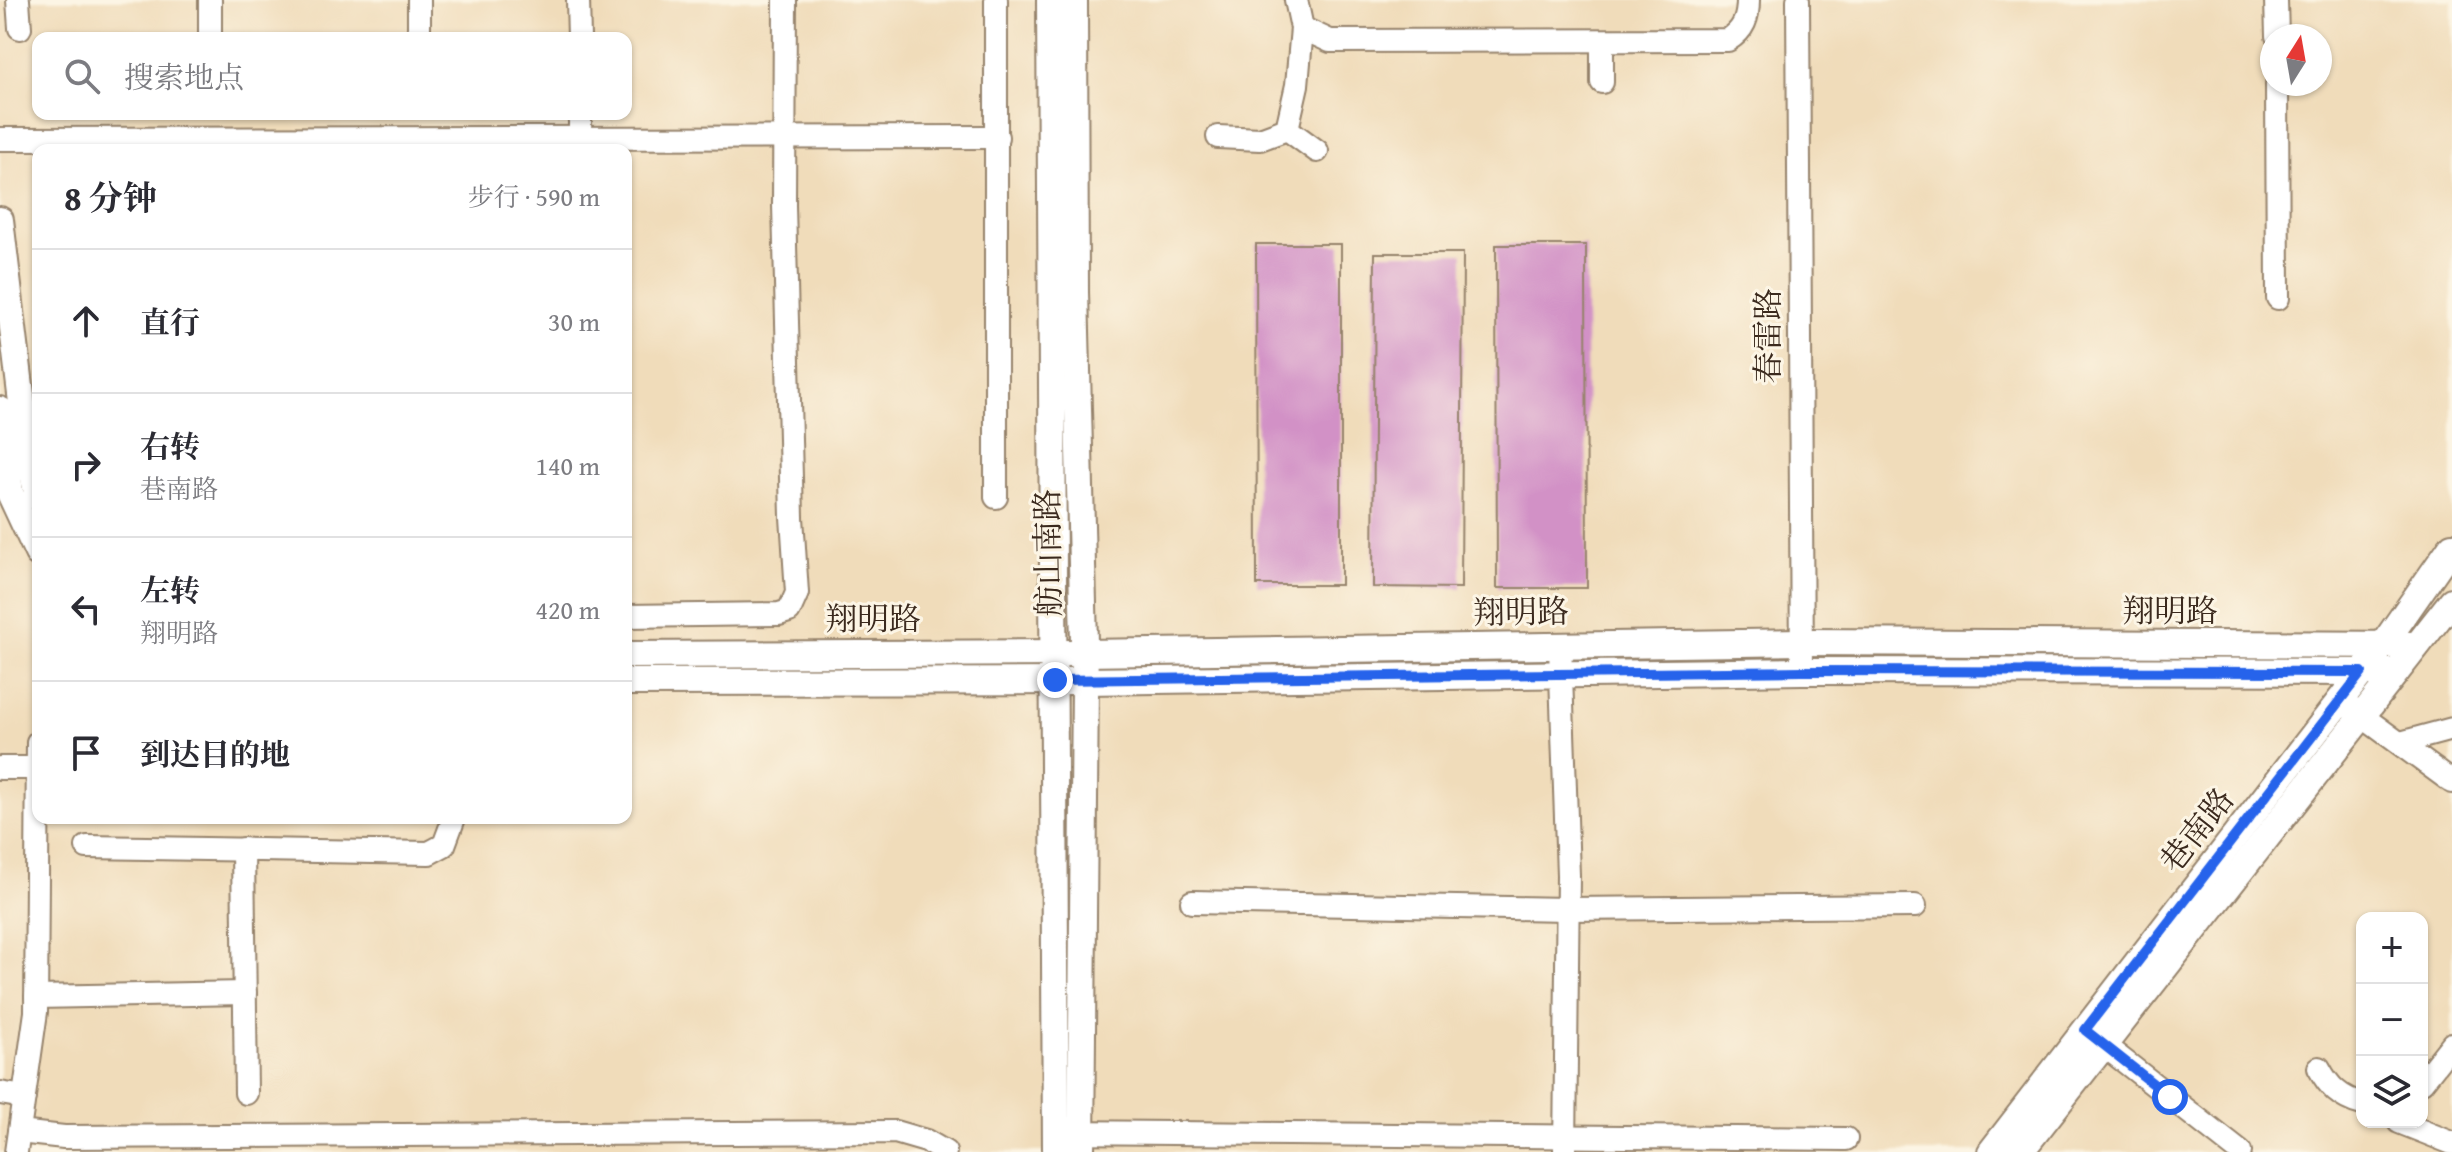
<!DOCTYPE html>
<html lang="zh">
<head>
<meta charset="utf-8">
<style>
  :root { --surface:#fff; --page:#f7f7f7; --text:#2b2b33; --muted:#7c7c81; --line:#e1e1e2 }
  body { margin:0; font-family:"Gentium Book Plus","Noto Serif SC",serif; background:var(--page); color:var(--text) }
  .controls { position:absolute; right:24px; bottom:24px; display:grid; overflow:hidden; border-radius:16px; box-shadow:0 2px 6px #0004 }
  .controls button { width:72px; height:72px; display:grid; place-items:center; padding:0; border:0; border-bottom:2px solid var(--line); background:var(--surface); color:var(--text); font:40px sans-serif }
  .compass { position:absolute; left:2260px; top:24px; width:72px; height:72px; border-radius:50%; background:var(--surface); box-shadow:0 2px 6px #0004; rotate:11deg }
  .stop { position:absolute; width:24px; height:24px; margin:-18px; border:6px solid #2563eb; border-radius:50%; background:#fff }
  .stop.end { background:#2563eb; border-color:#fff; box-shadow:0 2px 8px #0008 }
  .list { margin:0; padding:0; list-style:none }
  h2 { display:flex; justify-content:space-between; align-items:center; height:104px; margin:0; padding:0 32px; font-size:34px }
  h2 small { font-size:26px; font-weight:400; color:var(--muted) }
  .list li { display:grid; grid-template-columns:52px 1fr auto; gap:24px; align-items:center; box-sizing:border-box; height:144px; padding:0 32px; border-top:2px solid var(--line) }
  .list b { display:block; font-size:30px; white-space:nowrap }
  .list p { margin:0; font-size:26px; white-space:nowrap; color:var(--muted) }
  .list em { font-size:26px; font-style:normal; color:var(--muted) }
  .icon { flex:none; width:44px; height:44px; fill:none; stroke:currentColor; stroke-width:2; stroke-linecap:round; stroke-linejoin:round }
  .map { position:relative; flex:none; width:2452px; height:1152px; overflow:hidden }
  .search { position:absolute; background:var(--surface); box-shadow:0 2px 6px #0004; left:32px; top:32px; width:600px; height:88px; display:flex; align-items:center; gap:20px; box-sizing:border-box; padding:0 28px; border-radius:16px; color:var(--muted); font-size:30px }
  .panel { position:absolute; background:var(--surface); box-shadow:0 2px 6px #0004; left:32px; top:144px; width:600px; height:680px; border-radius:16px }
  .map>svg:first-child { display:block }
</style>
</head>
<body>
<div class="map">
<svg width="2452" height="1152" viewBox="0 0 2452 1152">
  <rect width="100%" height="100%" fill="#fcf5e5"/>
  <filter id="ink" filterUnits="userSpaceOnUse"><feTurbulence type="fractalNoise" baseFrequency=".0125" numOctaves="2"/><feDisplacementMap in="SourceGraphic" scale="16" xChannelSelector="R" yChannelSelector="G"/><feConvolveMatrix kernelMatrix="1 2 1 2 8 2 1 2 1" color-interpolation-filters="sRGB"/></filter>
  <filter id="wash" filterUnits="userSpaceOnUse"><feTurbulence type="fractalNoise" baseFrequency=".006" numOctaves="4" result="noise"/><feDisplacementMap in="SourceGraphic" scale="32" xChannelSelector="R" yChannelSelector="G"/><feGaussianBlur stdDeviation="1.8" result="paint"/><feColorMatrix in="noise" values="0 0 0 0 0 0 0 0 0 0 0 0 0 0 0 0 0 1.4 0 .05"/><feComposite in="paint" operator="in"/></filter>
  <g filter="url(#wash)">
    <rect width="100%" height="100%" fill="#f0dcba"/>
    <g id="blocks">
      <!-- building -->
      <g fill="#d291c6">
        <polygon points="1256,244 1341,244 1341,585 1257,585"/>
        <polygon points="1496,245 1586,245 1587,588 1497,588"/>
        <polygon points="1375,253 1463,253 1461,588 1373,587"/>
      </g>
    </g>
  </g>
  <g filter="url(#ink)">
    <use href="#blocks" fill-opacity="0" stroke="#96836c" stroke-width="2"/>
    <g fill="none" stroke-linecap="round" stroke-linejoin="round">
      <defs>
        <g id="minor">
          <polyline points="18,0 20,28"/>
          <polyline points="210,0 210,38"/>
          <polyline points="578,0 579,38"/>
          <polyline points="996,0 996,497"/>
          <path d="M 1296,0 L 1302,28 L 1330,41 L 1728,40 C 1744,30 1748,18 1748,0"/>
          <polyline points="1798,0 1802,671"/>
          <polyline points="2276,0 2277,36"/>
          <polyline points="419,38 419,0"/>
          <polyline points="1602,41 1602,82"/>
          <polyline points="2277,84 2278,298"/>
          <polyline points="580,114 580,138"/>
          <polyline points="1287,129 1317,151"/>
          <polyline points="1218,137 1260,139 1287,129 1297,85 1302,28"/>
          <polyline points="0,139 997,137"/>
          <polyline points="626,616 779,614 789,611 797,593 792,517 784,205 785,0"/>
          <polyline points="1560,646 1568,875 1565,1151"/>
          <polyline points="2351,708 2452,782"/>
          <polyline points="2400,743 2452,729"/>
          <polyline points="0,768 38,768"/>
          <polyline points="87,847 429,853 444,845 454,818"/>
          <polyline points="243,849 246,1093"/>
          <polyline points="1192,902 1567,909 1915,906"/>
          <polyline points="36,997 245,993"/>
          <polyline points="2092,1036 2240,1152"/>
          <path d="M 2319,1068 C 2329,1087 2340,1098 2362,1104"/>
          <polyline points="2422,1082 2452,1044"/>
          <polyline points="0,1093 24,1097"/>
          <polyline points="2399,1122 2452,1143"/>
          <polyline points="19,1132 64,1137 895,1132 926,1141 945,1152"/>
          <polyline points="1064,1132 1846,1139"/>
          <polyline points="16,1152 36,1012 38,742"/>
        </g>
        <g id="tertiary">
          <polyline points="1050,0 1056,1152"/>
          <polyline points="1074,0 1075,292 1085,681 1081,1152"/>
          <polyline points="0,220 27,444 38,497"/>
          <polyline points="0,410 10,493 38,553"/>
          <polyline points="626,655 1085,653 1802,642 2417,645"/>
          <polyline points="626,682 1085,681 1802,671 2396,672"/>
          <polyline points="1991,1152 2383,645 2452,546"/>
          <polyline points="2020,1152 2452,601"/>
        </g>
      </defs>
      <!-- minor casing -->
      <use href="#minor" stroke="#96836c" stroke-width="26"/>
      <!-- tertiary casing -->
      <use href="#tertiary" stroke="#96836c" stroke-width="30"/>
      <!-- minor -->
      <use href="#minor" stroke="#fff" stroke-width="22"/>
      <!-- tertiary -->
      <use href="#tertiary" stroke="#fff" stroke-width="26"/>
    </g>
  </g>
  <g fill="none" stroke-linecap="round" stroke-linejoin="round" filter="url(#ink)">
    <!-- route -->
    <polyline stroke="#2563eb" stroke-width="10" points="1055,680 1802,671 2362,672 2085,1030 2170,1097"/>
  </g>
  <g text-anchor="middle" stroke-width="6" stroke-linejoin="round" paint-order="stroke">
    <!-- street labels -->
    <g font-size="32" fill="#3b2a1e" stroke="#fcf5e5">
      <text transform="translate(1768 336) rotate(-90)" y="11">春雷路</text>
      <text transform="translate(1048 553) rotate(-91)" y="11">舫山南路</text>
      <text x="2170" y="622">翔明路</text>
      <text transform="translate(1521 612) rotate(-1)" y="11">翔明路</text>
      <text x="873" y="630">翔明路</text>
      <text transform="translate(2197 830) rotate(-52)" y="11">巷南路</text>
    </g>
  </g>
</svg>
<div class="controls">
<button>+</button>
<button>−</button>
<button><svg class="icon" aria-label="layers" viewBox="0 0 24 24"><path d="M12 4l9 5-9 5-9-5zM3 14l9 5 9-5"/></svg></button>
</div>
<svg class="compass" viewBox="-18 -18 36 36"><path d="M0-13l5 13h-10z" fill="#e53935"/><path d="M0 13l5-13h-10z" fill="#7c7c81"/></svg>
<div class="stop" style="left:2170px;top:1097px"></div>
<div class="stop end" style="left:1055px;top:680px"></div>
<div class="search"><svg class="icon" aria-label="search" viewBox="0 0 24 24"><circle cx="10" cy="10" r="6"/><path d="M15 15l6 6"/></svg>搜索地点</div>
<section class="panel">
<h2>8 分钟<small>步行 · 590 m</small></h2>
<ul class="list">
<li><svg class="icon" aria-label="ahead" viewBox="0 0 24 24"><path d="M12 20V5M6 11l6-6 6 6"/></svg><div><b>直行</b></div><em>30 m</em></li>
<li><svg class="icon" aria-label="right" viewBox="0 0 24 24"><path d="M7 20v-9h11M14 6l5 5-5 5"/></svg><div><b>右转</b><p>巷南路</p></div><em>140 m</em></li>
<li><svg class="icon" aria-label="left" viewBox="0 0 24 24"><path d="M17 20v-9H6M10 6l-5 5 5 5"/></svg><div><b>左转</b><p>翔明路</p></div><em>420 m</em></li>
<li><svg class="icon" aria-label="arrive" viewBox="0 0 24 24"><path d="M6 21V4h12l-3 4 3 4H6"/></svg><div><b>到达目的地</b></div></li>
</ul>
</section>
</div>
</body>
</html>
